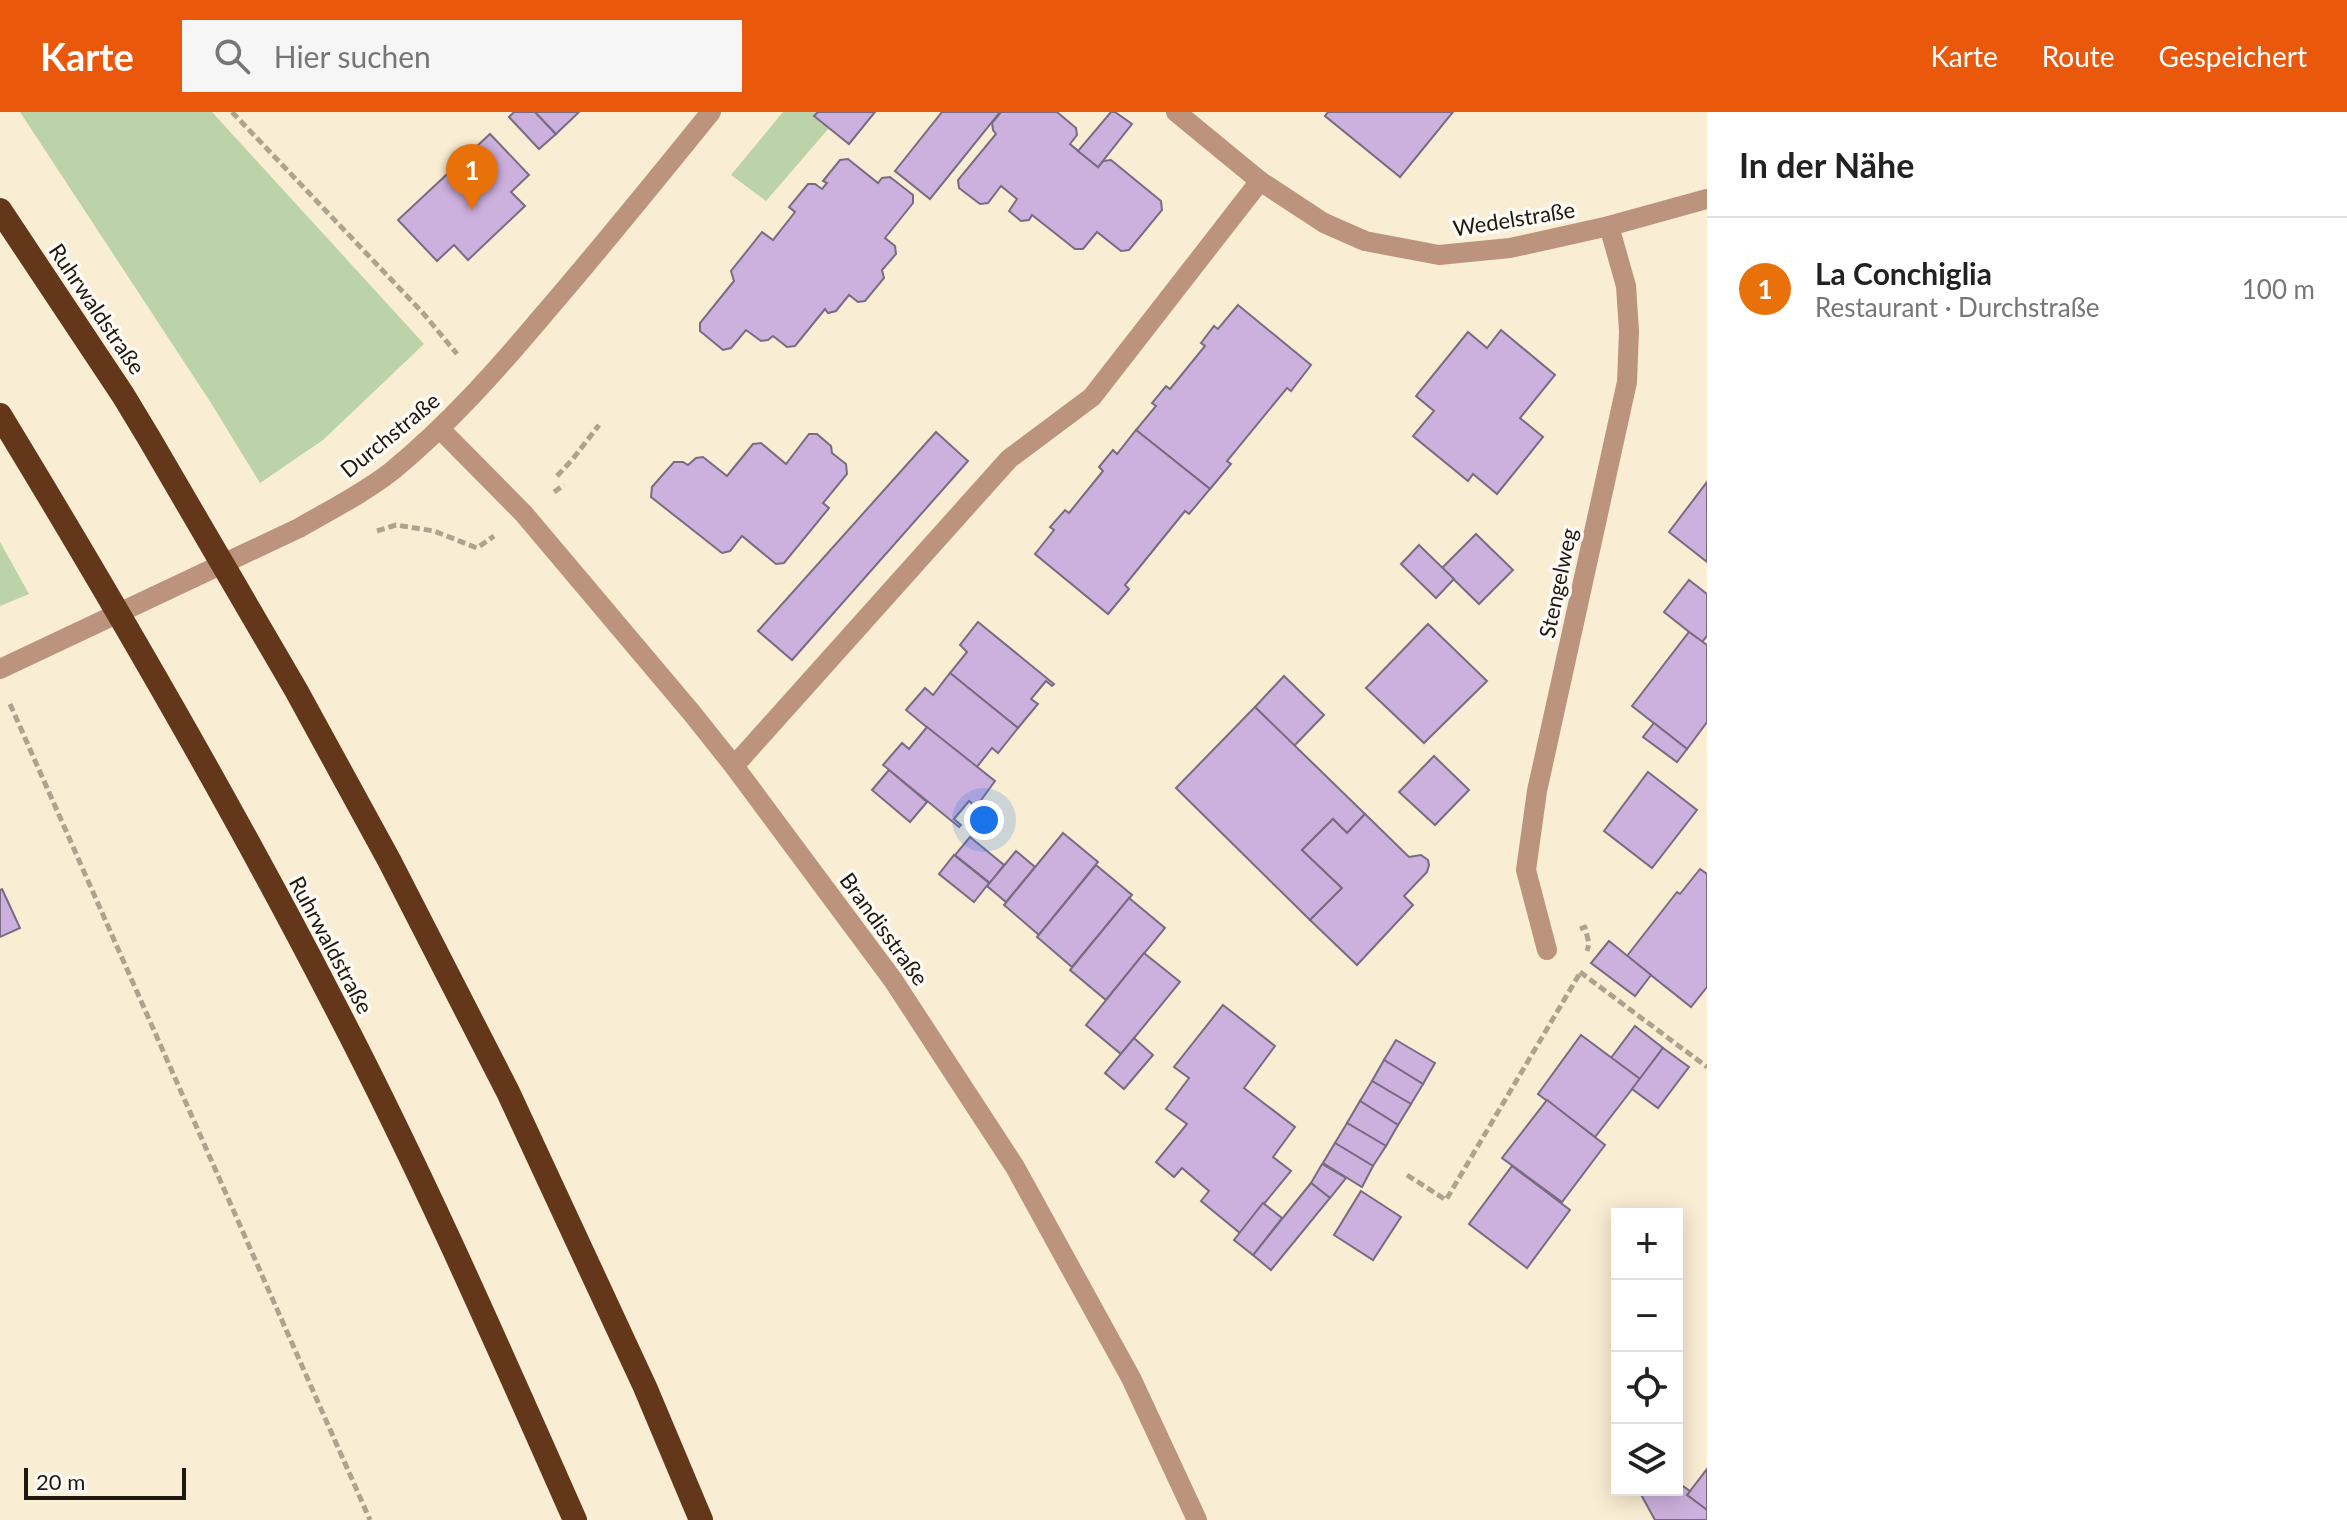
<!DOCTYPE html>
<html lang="de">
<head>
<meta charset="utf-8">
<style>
  :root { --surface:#fff; --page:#f6f6f6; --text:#222; --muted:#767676; --line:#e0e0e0; --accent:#ea580c }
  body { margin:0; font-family:Lato,sans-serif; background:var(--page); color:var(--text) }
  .controls { position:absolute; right:24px; bottom:24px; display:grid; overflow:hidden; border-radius:0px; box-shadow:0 4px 20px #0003 }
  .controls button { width:72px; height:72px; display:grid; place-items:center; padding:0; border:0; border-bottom:2px solid var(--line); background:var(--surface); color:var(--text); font:40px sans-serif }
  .scale { position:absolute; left:24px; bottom:20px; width:162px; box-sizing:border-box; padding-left:8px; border:4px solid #1d190f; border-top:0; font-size:22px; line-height:28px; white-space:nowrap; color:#1d190f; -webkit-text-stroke:6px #fefbf6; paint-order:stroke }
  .you { position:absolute; left:984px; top:708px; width:28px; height:28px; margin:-20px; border:6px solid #fff; border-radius:50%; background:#1a73e8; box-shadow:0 0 0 12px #1a73e833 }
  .badge { display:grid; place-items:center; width:52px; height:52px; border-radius:50%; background:var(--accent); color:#fff; font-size:26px; font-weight:700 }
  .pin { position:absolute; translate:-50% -66px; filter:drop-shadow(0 2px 4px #0008) }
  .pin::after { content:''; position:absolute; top:42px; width:28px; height:24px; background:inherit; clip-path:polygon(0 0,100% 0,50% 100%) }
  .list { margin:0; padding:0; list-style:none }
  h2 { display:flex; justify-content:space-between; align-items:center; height:104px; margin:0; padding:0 32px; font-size:34px }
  h2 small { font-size:26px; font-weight:400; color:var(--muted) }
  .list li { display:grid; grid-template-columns:52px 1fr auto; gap:24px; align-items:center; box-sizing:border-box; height:144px; padding:0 32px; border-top:2px solid var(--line) }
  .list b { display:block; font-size:30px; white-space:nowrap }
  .list p { margin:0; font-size:26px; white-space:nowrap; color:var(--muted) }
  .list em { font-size:26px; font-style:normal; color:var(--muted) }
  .icon { flex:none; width:44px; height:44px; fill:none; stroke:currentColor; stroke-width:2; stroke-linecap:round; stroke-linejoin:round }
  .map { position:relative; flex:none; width:1707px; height:1408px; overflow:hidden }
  header { display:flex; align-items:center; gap:48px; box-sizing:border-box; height:112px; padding:0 40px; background:var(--accent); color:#fff }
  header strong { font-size:38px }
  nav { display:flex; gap:44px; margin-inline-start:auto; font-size:28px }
  .search { width:560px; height:72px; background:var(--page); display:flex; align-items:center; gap:20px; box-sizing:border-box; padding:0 28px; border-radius:0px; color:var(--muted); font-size:30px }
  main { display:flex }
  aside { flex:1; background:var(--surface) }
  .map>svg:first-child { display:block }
</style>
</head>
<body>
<header>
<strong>Karte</strong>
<div class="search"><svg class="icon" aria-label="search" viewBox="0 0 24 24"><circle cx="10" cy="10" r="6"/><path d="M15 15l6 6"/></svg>Hier suchen</div>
<nav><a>Karte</a><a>Route</a><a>Gespeichert</a></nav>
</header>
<main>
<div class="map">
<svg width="1707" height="1408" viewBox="0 0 1707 1408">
  <rect width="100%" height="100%" fill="#f9edd3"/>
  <!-- green -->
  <g fill="#bcd2a9">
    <polygon points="20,0 212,0 424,232 323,328 260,371 211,291"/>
    <polygon points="783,0 818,0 815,4 829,16 766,89 731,63"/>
    <polygon points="0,430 29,482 0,494"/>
  </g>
  <!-- building -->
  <g fill="#ccb0dd" stroke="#796c82" stroke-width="2">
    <polygon points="514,0 535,0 556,22 539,37 509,5"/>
    <polygon points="535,0 579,0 556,22"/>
    <polygon points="818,0 875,0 849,32 814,4"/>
    <polygon points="942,0 1000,0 930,87 895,59"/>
    <polygon points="1001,0 1057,0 1076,16 1077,23 1070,32 1098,55 1103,49 1111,48 1161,89 1162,98 1129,138 1121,139 1097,120 1083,137 1075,137 1032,103 1029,108 1021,109 1009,99 1017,87 1001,74 988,91 980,92 959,76 958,68 996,22 993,18 992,11"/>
    <polygon points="1111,0 1115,0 1132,12 1098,55 1078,39"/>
    <polygon points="1328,0 1453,0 1400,65 1325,4"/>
    <polygon points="490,22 529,63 511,80 525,94 468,148 454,133 437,149 398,108"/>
    <polygon points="848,47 878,71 882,66 890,65 913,83 913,91 885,126 895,134 896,142 882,158 884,166 865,189 858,190 849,183 836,199 828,201 825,197 795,234 787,235 773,224 768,228 761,229 746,218 731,236 723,238 700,219 700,211 734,169 731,159 762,120 773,128 795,100 789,95 808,72 815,72 822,77 827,71 823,69 840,48"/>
    <polygon points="1238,193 1311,253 1291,279 1287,276 1227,349 1231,352 1210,377 1136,318 1156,294 1152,291 1166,274 1170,277 1205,234 1201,231 1214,214 1218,217"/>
    <polygon points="1501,218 1555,263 1520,306 1543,325 1497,382 1473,362 1468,369 1413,324 1434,299 1416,284 1468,220 1487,236"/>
    <polygon points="1136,318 1210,377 1189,402 1185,399 1125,473 1129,477 1108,502 1035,442 1054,418 1050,415 1065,398 1069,401 1103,359 1099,355 1113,338 1117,342"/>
    <polygon points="936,320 968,349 792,548 758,519"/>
    <polygon points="809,322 817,322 831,334 832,341 846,352 847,362 823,391 829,396 784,451 776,452 742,424 730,439 722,441 651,385 652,375 674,350 683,350 688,353 696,346 703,345 727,364 753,332 761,331 786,352"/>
    <polygon points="1707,370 1707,450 1669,420"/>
    <polygon points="1476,422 1513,458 1479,492 1442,456"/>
    <polygon points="1419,433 1454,467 1436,486 1401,452"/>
    <polygon points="1689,468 1707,482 1707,524 1702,530 1664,500"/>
    <polygon points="978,510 1054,572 1052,574 1046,569 1031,587 1038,592 1018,616 950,561 967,540 960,533"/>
    <polygon points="1428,512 1487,569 1424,631 1366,576"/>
    <polygon points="1689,520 1707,533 1707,610 1687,637 1632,594"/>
    <polygon points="950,561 1018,616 998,641 992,636 976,656 906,598 925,576 933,583"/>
    <polygon points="1284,564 1324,603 1294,634 1255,595"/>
    <polygon points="1255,595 1365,702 1347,721 1333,707 1302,738 1342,776 1310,808 1176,676"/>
    <polygon points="1654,611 1687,637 1677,650 1643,625"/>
    <polygon points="927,615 995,669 976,695 969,689 954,707 961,713 959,715 883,653 902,631 909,637"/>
    <polygon points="1434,644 1469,678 1435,713 1399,680"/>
    <polygon points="889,658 927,690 910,710 872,678"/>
    <polygon points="1648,660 1697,698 1652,756 1604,719"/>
    <polygon points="1365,702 1409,745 1421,743 1428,748 1429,753 1427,760 1404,784 1413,793 1357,853 1310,808 1342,776 1302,738 1333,707 1347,721"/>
    <polygon points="1063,721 1098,750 1039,823 1004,793"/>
    <polygon points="970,725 1004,753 990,771 955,743"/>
    <polygon points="1016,739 1035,755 1006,790 987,774"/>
    <polygon points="954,743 989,771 974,790 939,762"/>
    <polygon points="1096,753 1132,783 1072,855 1037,825"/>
    <polygon points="1700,757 1707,762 1707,875 1691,895 1627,844 1677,780 1680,782"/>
    <polygon points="2,777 20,816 0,825 0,778"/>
    <polygon points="1129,786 1165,816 1106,888 1070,858"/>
    <polygon points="1609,829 1651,863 1635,884 1591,851"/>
    <polygon points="1144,841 1180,870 1121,942 1086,913"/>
    <polygon points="1223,893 1275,934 1244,976 1295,1015 1273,1045 1291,1059 1240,1121 1201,1089 1209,1079 1182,1056 1174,1065 1156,1050 1187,1012 1166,997 1189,966 1174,955"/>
    <polygon points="1635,914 1663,936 1640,967 1611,946"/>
    <polygon points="1581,923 1640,967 1595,1025 1538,982"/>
    <polygon points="1134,926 1153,943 1124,977 1105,961"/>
    <polygon points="1396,928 1435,951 1423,972 1384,948"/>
    <polygon points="1663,936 1689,955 1658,996 1632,977"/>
    <polygon points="1384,948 1423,972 1411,992 1372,969"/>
    <polygon points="1372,969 1411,992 1398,1013 1360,989"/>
    <polygon points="1547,988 1605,1033 1562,1090 1502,1046"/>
    <polygon points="1360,989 1398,1013 1386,1034 1347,1011"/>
    <polygon points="1347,1011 1386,1034 1373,1054 1335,1031"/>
    <polygon points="1335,1031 1373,1054 1362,1075 1323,1051"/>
    <polygon points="1322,1052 1346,1066 1330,1086 1311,1071"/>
    <polygon points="1512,1054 1570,1098 1527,1156 1469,1112"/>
    <polygon points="1311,1071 1330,1086 1271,1158 1253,1143"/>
    <polygon points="1361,1079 1401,1105 1373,1148 1334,1123"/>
    <polygon points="1263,1091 1282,1106 1253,1143 1234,1128"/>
    <polygon points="1707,1357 1707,1398 1687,1383"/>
    <polygon points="1677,1370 1690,1379 1687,1383 1707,1398 1707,1408 1655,1408 1639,1379 1677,1378"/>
  </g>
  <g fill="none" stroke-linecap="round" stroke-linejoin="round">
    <!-- path -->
    <g stroke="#ada48f" stroke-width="5" stroke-dasharray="8 4" stroke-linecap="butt">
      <polyline points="232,0 423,201 457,242"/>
      <polyline points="557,364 572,348 599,313"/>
      <polyline points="554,380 564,373"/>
      <polyline points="377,419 396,413 434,419 477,436 494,424"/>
      <polyline points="10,592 370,1408"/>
      <polyline points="1580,817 1585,815 1589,832 1587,839"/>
      <polyline points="1580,860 1707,955"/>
      <polyline points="1407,1063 1446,1088 1580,861"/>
    </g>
    <!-- minor -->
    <g stroke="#bc947d" stroke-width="20">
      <polyline points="1176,0 1260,69 1324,111 1365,129 1439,143 1510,136 1609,114 1707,87"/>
      <polyline points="440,317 524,402 691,600 734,654 893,868 1015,1055 1131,1266 1197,1408"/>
      <path d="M 0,557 L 299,416 C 330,398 364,381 392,359 C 449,312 497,258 544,202 C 601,136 656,68 711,0"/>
      <polyline points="734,654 1009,347 1092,285 1260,69"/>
      <polyline points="1547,838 1526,758 1537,679 1627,270 1629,219 1626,174 1609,114"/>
    </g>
    <!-- highway -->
    <g stroke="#65371a" stroke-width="24">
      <polyline points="0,98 123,283 149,326 296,578 389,748 508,980 645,1275 701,1408"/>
      <path d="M 0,303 C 116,494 229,688 331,886 C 420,1056 497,1232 575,1408"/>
    </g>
  </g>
  <g text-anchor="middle" stroke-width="7" stroke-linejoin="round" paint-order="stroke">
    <!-- street labels -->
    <g font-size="22" fill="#1d190f" stroke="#fefbf6">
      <text transform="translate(1514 107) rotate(-9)" y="8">Wedelstraße</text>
      <text transform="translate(97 197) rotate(56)" y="8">Ruhrwaldstraße</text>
      <text transform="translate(390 323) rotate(-39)" y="8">Durchstraße</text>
      <text transform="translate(1558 471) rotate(-78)" y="8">Stengelweg</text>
      <text transform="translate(884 817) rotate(54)" y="8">Brandisstraße</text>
      <text transform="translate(331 833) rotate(62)" y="8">Ruhrwaldstraße</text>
    </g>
  </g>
</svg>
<div class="controls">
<button>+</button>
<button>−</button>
<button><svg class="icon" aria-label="locate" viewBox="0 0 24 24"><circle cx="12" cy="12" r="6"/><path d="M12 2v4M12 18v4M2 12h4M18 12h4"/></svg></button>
<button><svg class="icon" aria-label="layers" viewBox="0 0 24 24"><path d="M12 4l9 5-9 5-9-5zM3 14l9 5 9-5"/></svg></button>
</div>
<div class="scale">20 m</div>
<div class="you"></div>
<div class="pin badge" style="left:472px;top:98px;background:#e8710a">1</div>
</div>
<aside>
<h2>In der Nähe<small></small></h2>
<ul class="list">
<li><span class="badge" style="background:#e8710a">1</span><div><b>La Conchiglia</b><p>Restaurant · Durchstraße</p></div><em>100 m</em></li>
</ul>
</aside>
</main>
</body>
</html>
